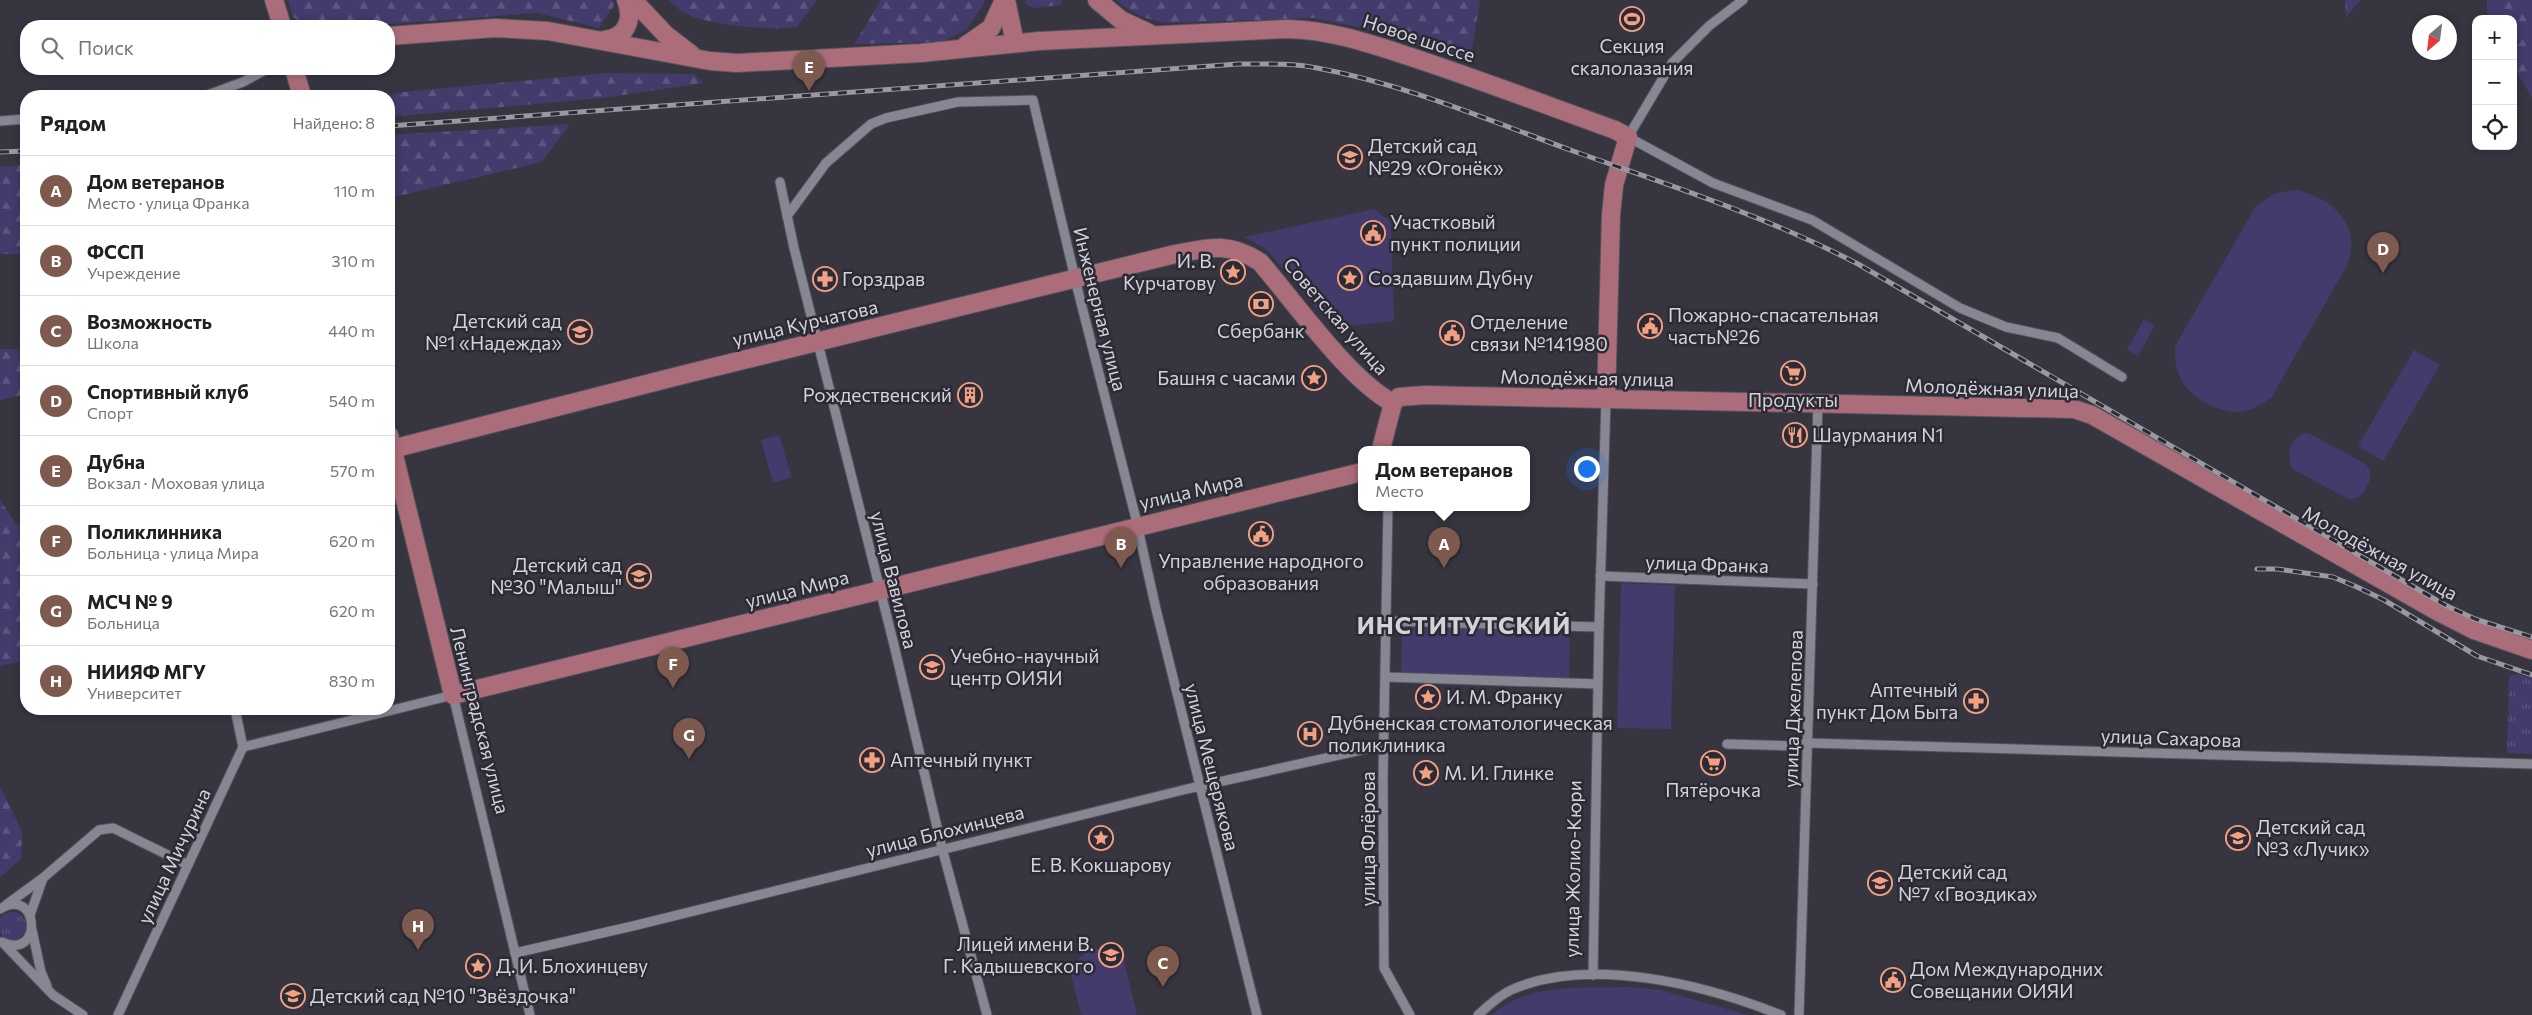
<!DOCTYPE html>
<html lang="ru">
<head>
<meta charset="utf-8">
<style>
  :root { --surface:#fff; --page:#f6f6f6; --text:#202124; --muted:#757577; --line:#e0e0e0; --accent:#7e5a4e }
  body { margin:0; font-family:Commissioner,sans-serif; background:var(--page); color:var(--text) }
  .controls { position:absolute; right:15px; top:15px; display:grid; overflow:hidden; border-radius:10px; box-shadow:0 2px 8px #0003 }
  .controls button { width:45px; height:45px; display:grid; place-items:center; padding:0; border:0; border-bottom:1px solid var(--line); background:var(--surface); color:var(--text); font:25px sans-serif }
  .compass { position:absolute; left:2412px; top:15px; width:45px; height:45px; border-radius:50%; background:var(--surface); box-shadow:0 2px 8px #0003; rotate:208deg }
  .you { position:absolute; left:1586px; top:468px; width:18px; height:18px; margin:-12px; border:4px solid #fff; border-radius:50%; background:#1a73e8; box-shadow:0 0 0 8px #1a73e833 }
  .badge { display:grid; place-items:center; width:32px; height:32px; border-radius:50%; background:var(--accent); color:#fff; font-size:16px; font-weight:700 }
  .pin { position:absolute; translate:-50% -41px; filter:drop-shadow(0 1px 2px #0008) }
  .pin::after { content:''; position:absolute; top:26px; width:18px; height:15px; background:inherit; clip-path:polygon(0 0,100% 0,50% 100%) }
  .popup { position:absolute; left:1358px; top:446px; width:172px; height:65px; box-sizing:border-box; display:grid; place-content:center; border-radius:10px; background:var(--surface); filter:drop-shadow(0 1px 4px #0005); font-size:16px; white-space:nowrap; color:var(--muted) }
  .popup b { font-size:19px; color:var(--text) }
  .popup::after { content:''; position:absolute; left:50%; top:100%; margin-left:-10px; border:10px solid transparent; border-top-color:var(--surface) }
  .list { margin:0; padding:0; list-style:none }
  h2 { display:flex; justify-content:space-between; align-items:center; height:65px; margin:0; padding:0 20px; font-size:21px }
  h2 small { font-size:16px; font-weight:400; color:var(--muted) }
  .list li { display:grid; grid-template-columns:32px 1fr auto; gap:15px; align-items:center; box-sizing:border-box; height:70px; padding:0 20px; border-top:1px solid var(--line) }
  .list b { display:block; font-size:19px; white-space:nowrap }
  .list p { margin:0; font-size:16px; white-space:nowrap; color:var(--muted) }
  .list em { font-size:16px; font-style:normal; color:var(--muted) }
  .icon { flex:none; width:28px; height:28px; fill:none; stroke:currentColor; stroke-width:2; stroke-linecap:round; stroke-linejoin:round }
  .map { position:relative; flex:none; width:2532px; height:1015px; overflow:hidden }
  .search { position:absolute; background:var(--surface); box-shadow:0 2px 8px #0003; left:20px; top:20px; width:375px; height:55px; display:flex; align-items:center; gap:12px; box-sizing:border-box; padding:0 18px; border-radius:20px; color:var(--muted); font-size:19px }
  .panel { position:absolute; background:var(--surface); box-shadow:0 2px 8px #0003; left:20px; top:90px; width:375px; height:625px; border-radius:20px }
  .map>svg:first-child { display:block }
</style>
</head>
<body>
<div class="map">
<svg width="2532" height="1015" viewBox="0 0 2532 1015">
  <defs>
    <pattern id="grass-tufts" width="24" height="20" patternUnits="userSpaceOnUse" patternTransform="scale(1.25)"><rect width="24" height="20" fill="#423b6b"/><path d="M3 7l-1-3M5 7V3M7 7l1-3M15 17l-1-3M17 17v-4M19 17l1-3" fill="none" stroke="#5c5680"/></pattern>
    <pattern id="forest-firs" width="22" height="20" patternUnits="userSpaceOnUse" patternTransform="scale(1.25)"><rect width="22" height="20" fill="#423b6b"/><path d="M5 1l3.5 6h-7zM16 11l3.5 6h-7z" fill="#5c5680"/></pattern>
  </defs>
  <rect width="100%" height="100%" fill="#363540"/>
  <!-- grass -->
  <g fill="url(#grass-tufts)">
    <polygon points="2517,674 2532,678 2532,754 2507,753 2509,676"/>
    <circle cx="12" cy="926" r="14"/>
  </g>
  <!-- forest -->
  <g fill="url(#forest-firs)">
    <polygon points="288,0 612,0 615,4 599,28 537,13 364,26 307,26 293,17"/>
    <path d="M 668,0 L 817,0 L 797,27 C 772,31 709,25 687,14 C 680,11 674,5 668,0 Z"/>
    <polygon points="881,0 984,0 984,4 966,30 941,42 854,44"/>
    <polygon points="1026,0 1062,0 1061,5 1033,8 1025,3"/>
    <path d="M 1116,0 L 1480,0 L 1470,63 L 1363,28 L 1313,18 L 1166,23 C 1147,19 1131,14 1116,0 Z"/>
    <polygon points="2345,0 2361,0 2346,17"/>
    <polygon points="2487,0 2532,0 2532,98 2513,66 2513,19 2487,19"/>
    <polygon points="606,73 694,74 704,83 602,98 389,117 389,96 386,96 403,92"/>
    <polygon points="570,124 542,162 389,198 389,135"/>
    <polygon points="26,165 26,254 0,254 0,167"/>
    <polygon points="0,349 26,349 26,394 0,400"/>
    <polygon points="0,500 17,525 26,523 26,660 0,666"/>
    <polygon points="0,786 22,832 21,859 0,877"/>
  </g>
  <!-- green -->
  <g fill="#423b6b">
    <path d="M 2298,190 C 2334,200 2361,224 2348,264 L 2271,398 C 2260,405 2250,412 2236,412 C 2211,411 2180,392 2176,365 C 2175,359 2175,352 2175,346 L 2256,206 L 2275,193 Z"/>
    <polygon points="1374,209 1391,222 1394,321 1342,327 1329,323 1266,249 1244,237"/>
    <polygon points="2144,319 2155,325 2138,356 2127,350"/>
    <polygon points="2414,350 2440,365 2383,461 2358,446"/>
    <path d="M 2305,433 L 2310,434 L 2366,464 C 2375,475 2368,489 2358,498 L 2348,499 L 2293,469 C 2285,457 2290,437 2305,433 Z"/>
    <polygon points="779,435 792,477 773,483 761,440"/>
    <polygon points="1621,583 1675,585 1671,729 1617,728"/>
    <polygon points="1402,627 1570,631 1569,678 1401,674"/>
    <path d="M 1110,947 L 1124,961 L 1137,1015 L 1081,1015 L 1070,970 C 1080,953 1091,949 1110,947 Z"/>
    <path d="M 1630,987 L 1661,990 L 1748,1015 L 1492,1015 C 1527,982 1585,988 1630,987 Z"/>
  </g>
  <g fill="none" stroke-linecap="round" stroke-linejoin="round">
    <defs>
      <g id="minor">
        <polyline points="1743,0 1709,26 1672,63 1628,137 1713,183 1812,220 1960,308 2006,327 2058,338 2122,377"/>
        <polyline points="205,96 243,82 267,69"/>
        <polyline points="0,121 26,119"/>
        <polyline points="780,182 794,248 894,645 942,848 987,1015"/>
        <polyline points="787,216 826,163 871,124 886,118 958,102 1033,100 1078,291 1135,515 1156,609 1257,1015"/>
        <polyline points="1388,507 1383,779 1384,968 1410,1015"/>
        <polyline points="1600,576 1813,584"/>
        <polyline points="1386,621 1599,627"/>
        <polyline points="1386,677 1598,684"/>
        <polyline points="1727,744 1795,746 1808,743 2532,764"/>
        <polyline points="243,747 453,695 530,1015"/>
        <polyline points="6,905 43,878 99,830 113,828 188,865"/>
        <path d="M 0,909 C 39,885 44,961 2,942"/>
        <polyline points="30,915 43,878"/>
        <polyline points="32,930 41,972 47,986"/>
        <polyline points="3,943 53,995 83,1015"/>
        <polyline points="515,953 633,926 1187,789 1384,745"/>
        <polyline points="1593,975 1599,627 1606,400"/>
        <polyline points="118,1015 243,747 235,709"/>
        <path d="M 1478,1015 C 1488,1006 1498,996 1511,990 C 1589,955 1706,985 1781,1015"/>
        <polyline points="1799,1015 1818,403"/>
      </g>
      <g id="major">
        <polyline points="274,0 282,26"/>
        <polyline points="633,0 666,35 692,55"/>
        <polyline points="1006,0 1015,43"/>
        <polyline points="1097,0 1121,20 1149,33"/>
        <path d="M 389,36 L 495,28 L 548,31 L 710,61 L 737,63 L 921,53 L 1039,41 L 1287,29 C 1333,30 1374,45 1417,59 C 1483,81 1549,106 1615,130 L 1628,137 L 1614,185 L 1611,215 L 1606,400"/>
        <path d="M 604,40 C 626,38 634,20 626,0"/>
        <polyline points="965,46 991,28 1004,0"/>
        <polyline points="294,69 302,96"/>
        <polyline points="1393,403 1399,397 1425,395 2074,409 2092,415 2435,610 2474,630 2532,650"/>
        <polyline points="389,435 453,695 1362,472"/>
        <path d="M 392,449 L 682,375 L 1171,255 C 1207,248 1228,241 1260,262 C 1294,301 1349,380 1393,403"/>
        <polyline points="1381,449 1393,403"/>
      </g>
    </defs>
    <!-- minor casing -->
    <use href="#minor" stroke="#53535c" stroke-width="11"/>
    <!-- major casing -->
    <use href="#major" stroke="#53535c" stroke-width="20"/>
    <!-- minor -->
    <use href="#minor" stroke="#878693" stroke-width="9"/>
    <!-- major -->
    <use href="#major" stroke="#ac6d7a" stroke-width="18"/>
    <defs>
      <g id="rail">
        <path d="M 389,126 L 1238,64 C 1264,64 1292,63 1317,68 C 1405,84 1490,121 1573,151 C 1669,185 1768,217 1858,264 L 2445,605 L 2475,619 L 2532,637"/>
        <polyline points="0,152 26,151"/>
        <polyline points="2257,569 2277,569 2333,577 2357,587 2384,600 2477,656 2532,675"/>
      </g>
    </defs>
    <!-- rail casing -->
    <use href="#rail" stroke="#9a99a2" stroke-width="5"/>
    <!-- rail -->
    <use href="#rail" stroke="#2c2b35" stroke-width="3" stroke-dasharray="9" stroke-linecap="butt"/>
  </g>
  <!-- icons -->
  <defs>
    <symbol id="stadium-ring" viewBox="-11 -11 22 22"><circle r="9.5" fill="#2c2b35" stroke="#f2a081" stroke-width="1.5"/><path d="M0-5a6.5 5 0 1 0 0 10a6.5 5 0 1 0 0-10ZM-3.5-1.8h7v3.6h-7Z" fill="#f2a081"/></symbol>
    <symbol id="school-ring" viewBox="-11 -11 22 22"><circle r="9.5" fill="#2c2b35" stroke="#f2a081" stroke-width="1.5"/><path d="M0-5L7-2L0 1L-7-2ZM-4 1L0 2.5L4 1V4Q0 6-4 4Z" fill="#f2a081"/></symbol>
    <symbol id="civic-ring" viewBox="-11 -11 22 22"><circle r="9.5" fill="#2c2b35" stroke="#f2a081" stroke-width="1.5"/><path d="M-.6-6.5H3V-4.5H.6V-3L4-1V1h2V6H-6V1h2V-1L-.6-3ZM-1.2 2.5V6h2.4V2.5Z" fill="#f2a081"/></symbol>
    <symbol id="sight-ring" viewBox="-11 -11 22 22"><circle r="9.5" fill="#2c2b35" stroke="#f2a081" stroke-width="1.5"/><path d="M0-6L1.8-2.2L6-1.7L2.9 1.2L3.7 5.4L0 3.3L-3.7 5.4L-2.9 1.2L-6-1.7L-1.8-2.2Z" fill="#f2a081"/></symbol>
    <symbol id="pharmacy-ring" viewBox="-11 -11 22 22"><circle r="9.5" fill="#2c2b35" stroke="#f2a081" stroke-width="1.5"/><path d="M-2-6h4v4h4v4h-4v4h-4v-4h-4v-4h4Z" fill="#f2a081"/></symbol>
    <symbol id="bank-ring" viewBox="-11 -11 22 22"><circle r="9.5" fill="#2c2b35" stroke="#f2a081" stroke-width="1.5"/><path d="M-6-4H6V4H-6ZM0-2.3a2.3 2.3 0 1 0 0 4.6a2.3 2.3 0 1 0 0-4.6Z" fill="#f2a081"/></symbol>
    <symbol id="supermarket-ring" viewBox="-11 -11 22 22"><circle r="9.5" fill="#2c2b35" stroke="#f2a081" stroke-width="1.5"/><path d="M-6-5.5h2.5l.6 2H6L4.5 2H-2.5L-4.4-4H-6ZM-1.5 3.2a1.3 1.3 0 1 0 .1 0ZM3 3.2a1.3 1.3 0 1 0 .1 0Z" fill="#f2a081"/></symbol>
    <symbol id="building-ring" viewBox="-11 -11 22 22"><circle r="9.5" fill="#2c2b35" stroke="#f2a081" stroke-width="1.5"/><path d="M-4-6H4V6H1V3H-1V6H-4ZM-2.5-4.3h1.7v1.8h-1.7ZM.8-4.3h1.7v1.8H.8ZM-2.5-1h1.7V.8h-1.7ZM.8-1h1.7V.8H.8Z" fill="#f2a081"/></symbol>
    <symbol id="restaurant-ring" viewBox="-11 -11 22 22"><circle r="9.5" fill="#2c2b35" stroke="#f2a081" stroke-width="1.5"/><path d="M-5-6h1v4h1v-4h1v4h1v-4h1v5L-1.5 .5V6h-2V.5L-5-1ZM5-6V6H3V1.5H1.5Q1.5-4 5-6Z" fill="#f2a081"/></symbol>
    <symbol id="university-ring" viewBox="-11 -11 22 22"><circle r="9.5" fill="#2c2b35" stroke="#f2a081" stroke-width="1.5"/><path d="M0-5L7-2L0 1L-7-2ZM-4 1L0 2.5L4 1V4Q0 6-4 4Z" fill="#f2a081"/></symbol>
    <symbol id="hospital-ring" viewBox="-11 -11 22 22"><circle r="9.5" fill="#2c2b35" stroke="#f2a081" stroke-width="1.5"/><path d="M-5-5h3v3.5h4V-5h3V5h-3V1.5h-4V5h-3Z" fill="#f2a081"/></symbol>
  </defs>
  <g fill-rule="evenodd">
    <use href="#stadium-ring" x="1618" y="5" width="28" height="28"/>
    <use href="#school-ring" x="1336" y="143" width="28" height="28"/>
    <use href="#civic-ring" x="1359" y="219" width="28" height="28"/>
    <use href="#sight-ring" x="1219" y="258" width="28" height="28"/>
    <use href="#sight-ring" x="1336" y="264" width="28" height="28"/>
    <use href="#pharmacy-ring" x="811" y="265" width="28" height="28"/>
    <use href="#bank-ring" x="1247" y="290" width="28" height="28"/>
    <use href="#civic-ring" x="1636" y="312" width="28" height="28"/>
    <use href="#school-ring" x="566" y="318" width="28" height="28"/>
    <use href="#civic-ring" x="1438" y="319" width="28" height="28"/>
    <use href="#supermarket-ring" x="1779" y="359" width="28" height="28"/>
    <use href="#sight-ring" x="1300" y="364" width="28" height="28"/>
    <use href="#building-ring" x="956" y="381" width="28" height="28"/>
    <use href="#restaurant-ring" x="1781" y="421" width="28" height="28"/>
    <use href="#civic-ring" x="1247" y="520" width="28" height="28"/>
    <use href="#school-ring" x="625" y="562" width="28" height="28"/>
    <use href="#university-ring" x="918" y="653" width="28" height="28"/>
    <use href="#sight-ring" x="1414" y="683" width="28" height="28"/>
    <use href="#pharmacy-ring" x="1962" y="687" width="28" height="28"/>
    <use href="#hospital-ring" x="1296" y="720" width="28" height="28"/>
    <use href="#pharmacy-ring" x="858" y="746" width="28" height="28"/>
    <use href="#supermarket-ring" x="1699" y="749" width="28" height="28"/>
    <use href="#sight-ring" x="1412" y="759" width="28" height="28"/>
    <use href="#sight-ring" x="1087" y="824" width="28" height="28"/>
    <use href="#school-ring" x="2224" y="824" width="28" height="28"/>
    <use href="#school-ring" x="1866" y="869" width="28" height="28"/>
    <use href="#school-ring" x="1097" y="941" width="28" height="28"/>
    <use href="#sight-ring" x="464" y="952" width="28" height="28"/>
    <use href="#civic-ring" x="1879" y="966" width="28" height="28"/>
    <use href="#school-ring" x="279" y="982" width="28" height="28"/>
  </g>
  <g text-anchor="middle" stroke-width="5" stroke-linejoin="round" paint-order="stroke">
    <!-- street labels -->
    <g font-size="19" fill="#d2d2d9" stroke="#2c2b35">
      <text transform="translate(1419 38) rotate(18)" y="7">Новое шоссе</text>
      <text transform="translate(1100 309) rotate(76)" y="7">Инженерная улица</text>
      <text transform="translate(1336 316) rotate(49)" y="7">Советская улица</text>
      <text transform="translate(805 323) rotate(-13)" y="7">улица Курчатова</text>
      <text transform="translate(1587 378) rotate(1)" y="7">Молодёжная улица</text>
      <text transform="translate(1992 388) rotate(2)" y="7">Молодёжная улица</text>
      <text transform="translate(1191 491) rotate(-13)" y="7">улица Мира</text>
      <text transform="translate(2380 553) rotate(29)" y="7">Молодёжная улица</text>
      <text transform="translate(1707 564) rotate(2)" y="7">улица Франка</text>
      <text transform="translate(894 580) rotate(76)" y="7">улица Вавилова</text>
      <text transform="translate(797 589) rotate(-14)" y="7">улица Мира</text>
      <text transform="translate(1793 709) rotate(-88)" y="7">улица Джелепова</text>
      <text transform="translate(480 720) rotate(76)" y="7">Ленинградская улица</text>
      <text transform="translate(2171 738) rotate(2)" y="7">улица Сахарова</text>
      <text transform="translate(1212 767) rotate(76)" y="7">улица Мещерякова</text>
      <text transform="translate(945 831) rotate(-14)" y="7">улица Блохинцева</text>
      <text transform="translate(1368 839) rotate(-90)" y="7">улица Флёрова</text>
      <text transform="translate(174 856) rotate(-65)" y="7">улица Мичурина</text>
      <text transform="translate(1573 869) rotate(-89)" y="7">улица Жолио-Кюри</text>
    </g>
    <!-- poi labels -->
    <g font-size="19" fill="#d2d2d9" stroke="#2c2b35" text-anchor="start">
      <text x="1632" y="53" text-anchor="middle">Секция<tspan x="1632" dy="22">скалолазания</tspan></text>
      <text x="1368" y="153">Детский сад<tspan x="1368" dy="22">№29 «Огонёк»</tspan></text>
      <text x="1390" y="229">Участковый<tspan x="1390" dy="22">пункт полиции</tspan></text>
      <text x="1216" y="268" text-anchor="end">И. В.<tspan x="1216" dy="22">Курчатову</tspan></text>
      <text x="1368" y="285">Создавшим Дубну</text>
      <text x="842" y="286">Горздрав</text>
      <text x="1668" y="322">Пожарно-спасательная<tspan x="1668" dy="22">часть№26</tspan></text>
      <text x="562" y="328" text-anchor="end">Детский сад<tspan x="562" dy="22">№1 «Надежда»</tspan></text>
      <text x="1470" y="329">Отделение<tspan x="1470" dy="22">связи №141980</tspan></text>
      <text x="1261" y="338" text-anchor="middle">Сбербанк</text>
      <text x="1296" y="385" text-anchor="end">Башня с часами</text>
      <text x="952" y="402" text-anchor="end">Рождественский</text>
      <text x="1793" y="407" text-anchor="middle">Продукты</text>
      <text x="1812" y="442">Шаурмания N1</text>
      <text x="1261" y="568" text-anchor="middle">Управление народного<tspan x="1261" dy="22">образования</tspan></text>
      <text x="622" y="572" text-anchor="end">Детский сад<tspan x="622" dy="22">№30 "Малыш"</tspan></text>
      <text x="950" y="663">Учебно-научный<tspan x="950" dy="22">центр ОИЯИ</tspan></text>
      <text x="1958" y="697" text-anchor="end">Аптечный<tspan x="1958" dy="22">пункт Дом Быта</tspan></text>
      <text x="1446" y="704">И. М. Франку</text>
      <text x="1328" y="730">Дубненская стоматологическая<tspan x="1328" dy="22">поликлиника</tspan></text>
      <text x="890" y="767">Аптечный пункт</text>
      <text x="1444" y="780">М. И. Глинке</text>
      <text x="1713" y="797" text-anchor="middle">Пятёрочка</text>
      <text x="2256" y="834">Детский сад<tspan x="2256" dy="22">№3 «Лучик»</tspan></text>
      <text x="1101" y="872" text-anchor="middle">Е. В. Кокшарову</text>
      <text x="1898" y="879">Детский сад<tspan x="1898" dy="22">№7 «Гвоздика»</tspan></text>
      <text x="1094" y="951" text-anchor="end">Лицей имени В.<tspan x="1094" dy="22">Г. Кадышевского</tspan></text>
      <text x="496" y="973">Д. И. Блохинцеву</text>
      <text x="1910" y="976">Дом Международних<tspan x="1910" dy="22">Совещании ОИЯИ</tspan></text>
      <text x="310" y="1003">Детский сад №10 "Звёздочка"</text>
    </g>
    <!-- district labels -->
    <g font-size="24" font-weight="bold" letter-spacing="1" fill="#d2d2d9" stroke="#2c2b35">
      <text x="1464" y="634">ИНСТИТУТСКИЙ</text>
    </g>
  </g>
</svg>
<div class="controls">
<button>+</button>
<button>−</button>
<button><svg class="icon" aria-label="locate" viewBox="0 0 24 24"><circle cx="12" cy="12" r="6"/><path d="M12 2v4M12 18v4M2 12h4M18 12h4"/></svg></button>
</div>
<svg class="compass" viewBox="-18 -18 36 36"><path d="M0-13l5 13h-10z" fill="#e53935"/><path d="M0 13l5-13h-10z" fill="#757577"/></svg>
<div class="you"></div>
<div class="pin badge" style="left:1444px;top:568px">A</div>
<div class="popup"><b>Дом ветеранов</b>Место</div>
<div class="pin badge" style="left:1121px;top:568px">B</div>
<div class="pin badge" style="left:1163px;top:987px">C</div>
<div class="pin badge" style="left:2383px;top:273px">D</div>
<div class="pin badge" style="left:809px;top:91px">E</div>
<div class="pin badge" style="left:673px;top:688px">F</div>
<div class="pin badge" style="left:689px;top:759px">G</div>
<div class="pin badge" style="left:418px;top:950px">H</div>
<div class="search"><svg class="icon" aria-label="search" viewBox="0 0 24 24"><circle cx="10" cy="10" r="6"/><path d="M15 15l6 6"/></svg>Поиск</div>
<section class="panel">
<h2>Рядом<small>Найдено: 8</small></h2>
<ul class="list">
<li><span class="badge">A</span><div><b>Дом ветеранов</b><p>Место · улица Франка</p></div><em>110 m</em></li>
<li><span class="badge">B</span><div><b>ФССП</b><p>Учреждение</p></div><em>310 m</em></li>
<li><span class="badge">C</span><div><b>Возможность</b><p>Школа</p></div><em>440 m</em></li>
<li><span class="badge">D</span><div><b>Спортивный клуб</b><p>Спорт</p></div><em>540 m</em></li>
<li><span class="badge">E</span><div><b>Дубна</b><p>Вокзал · Моховая улица</p></div><em>570 m</em></li>
<li><span class="badge">F</span><div><b>Поликлинника</b><p>Больница · улица Мира</p></div><em>620 m</em></li>
<li><span class="badge">G</span><div><b>МСЧ № 9</b><p>Больница</p></div><em>620 m</em></li>
<li><span class="badge">H</span><div><b>НИИЯФ МГУ</b><p>Университет</p></div><em>830 m</em></li>
</ul>
</section>
</div>
</body>
</html>
